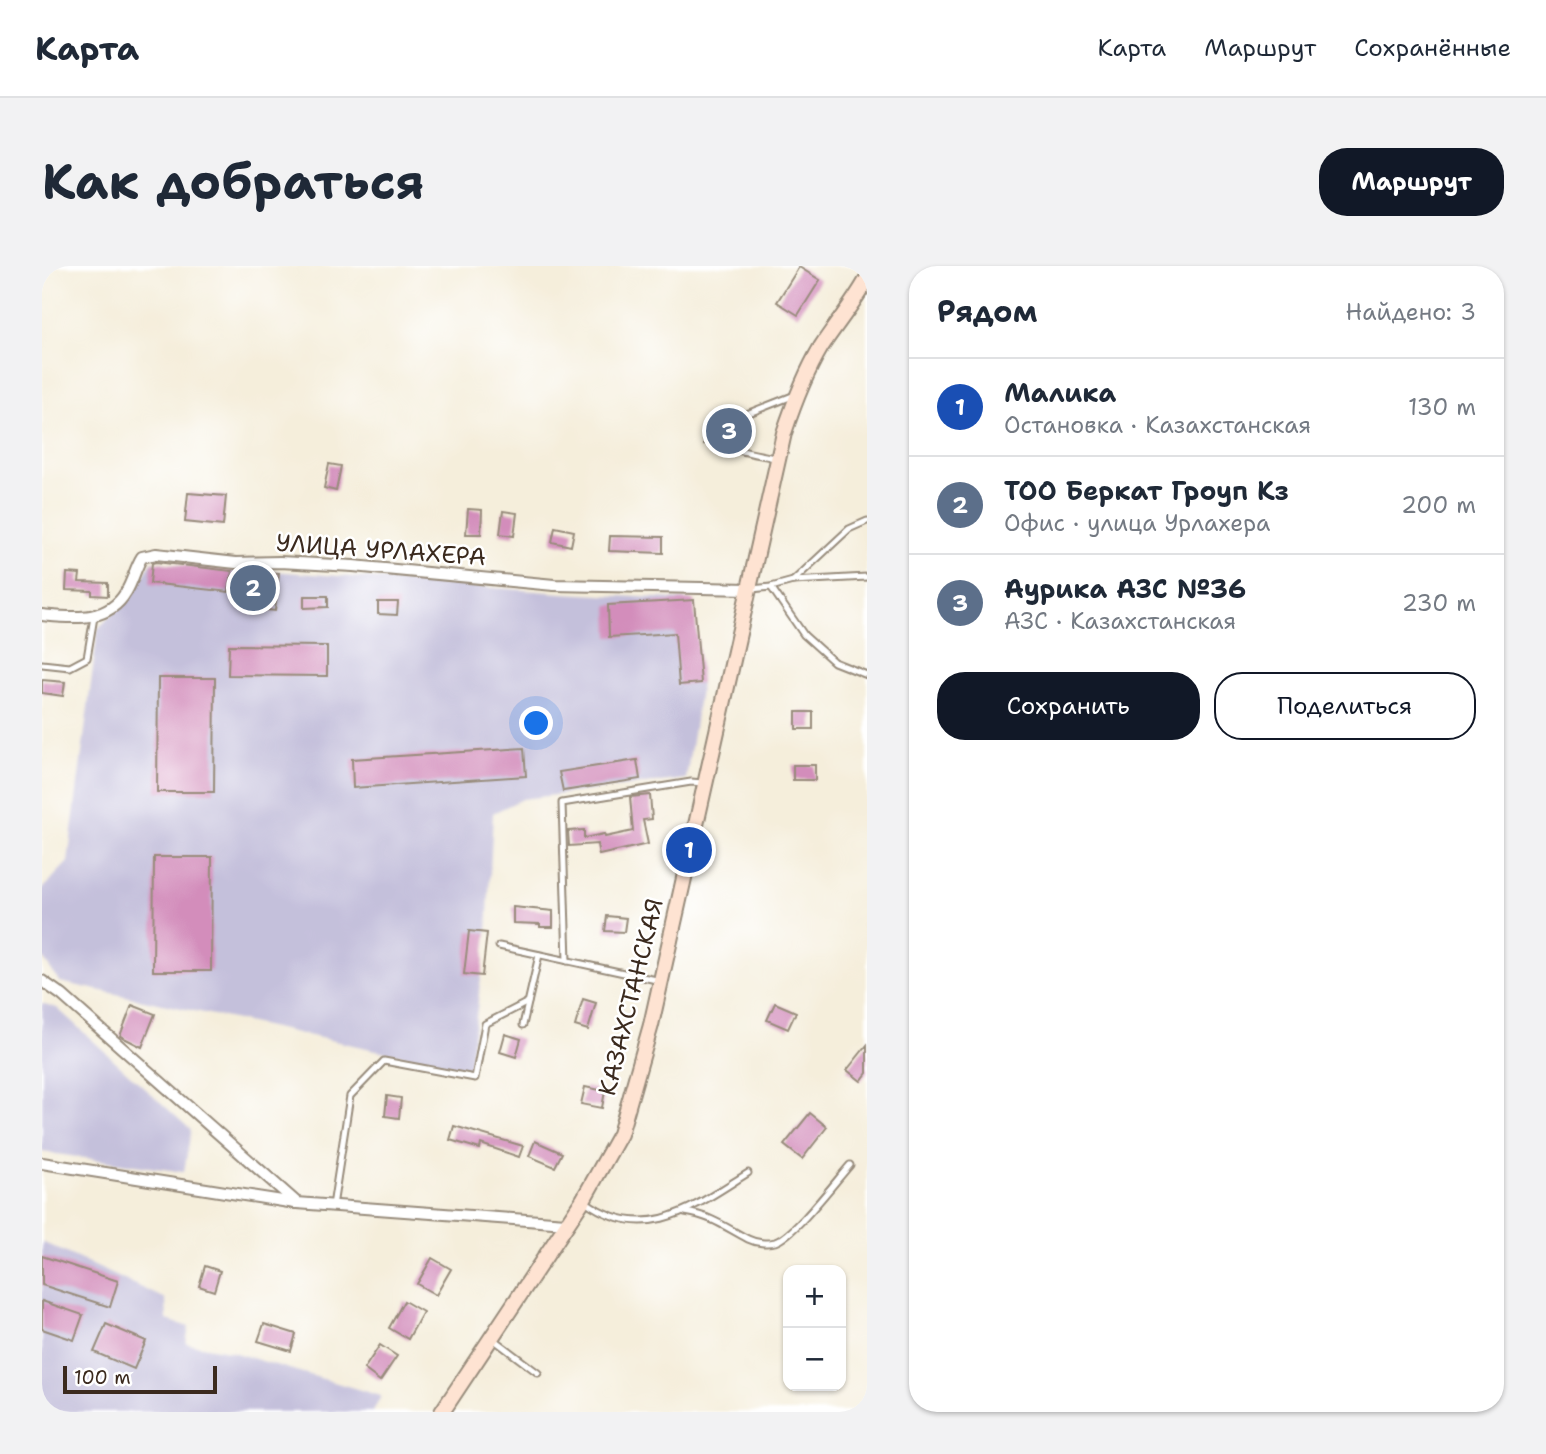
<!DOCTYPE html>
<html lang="ru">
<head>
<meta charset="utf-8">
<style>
  :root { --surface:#fff; --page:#f2f2f3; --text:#1f2937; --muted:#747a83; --line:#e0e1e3; --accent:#111827 }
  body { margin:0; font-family:"Shantell Sans",sans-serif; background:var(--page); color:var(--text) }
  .controls { position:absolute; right:21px; bottom:21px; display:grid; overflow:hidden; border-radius:14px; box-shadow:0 2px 5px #0004 }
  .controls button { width:63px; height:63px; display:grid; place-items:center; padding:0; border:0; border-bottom:2px solid var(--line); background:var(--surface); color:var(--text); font:35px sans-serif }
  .scale { position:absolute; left:21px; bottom:18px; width:154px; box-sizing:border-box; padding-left:7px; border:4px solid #3b2a1e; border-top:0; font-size:19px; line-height:24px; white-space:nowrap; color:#3b2a1e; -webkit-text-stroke:5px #fff; paint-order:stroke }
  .you { position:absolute; left:495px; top:458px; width:24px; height:24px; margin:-18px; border:5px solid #fff; border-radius:50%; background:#1a73e8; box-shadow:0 0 0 10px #1a73e833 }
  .badge { display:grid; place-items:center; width:46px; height:46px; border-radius:50%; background:var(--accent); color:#fff; font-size:23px; font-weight:700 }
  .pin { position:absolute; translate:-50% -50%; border:4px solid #fff; box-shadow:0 2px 7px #0006 }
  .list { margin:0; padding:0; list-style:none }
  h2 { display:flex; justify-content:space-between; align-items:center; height:91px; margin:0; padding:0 28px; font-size:30px }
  h2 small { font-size:23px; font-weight:400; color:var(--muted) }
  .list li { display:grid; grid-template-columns:46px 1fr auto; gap:21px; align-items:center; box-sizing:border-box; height:98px; padding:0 28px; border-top:2px solid var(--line) }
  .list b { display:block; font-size:26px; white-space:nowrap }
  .list p { margin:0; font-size:23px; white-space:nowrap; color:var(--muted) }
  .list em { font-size:23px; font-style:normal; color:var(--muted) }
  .actions { display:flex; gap:14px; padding:21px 28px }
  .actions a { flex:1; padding:16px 0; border:2px solid var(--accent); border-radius:28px; text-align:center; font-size:24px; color:var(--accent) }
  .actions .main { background:var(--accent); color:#fff }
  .map { position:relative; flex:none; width:825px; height:1146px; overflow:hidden; border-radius:28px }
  header { display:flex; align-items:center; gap:42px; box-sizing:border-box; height:98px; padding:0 35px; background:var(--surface); border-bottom:2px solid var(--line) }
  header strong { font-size:33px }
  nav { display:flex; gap:38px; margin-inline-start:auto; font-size:24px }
  .intro { display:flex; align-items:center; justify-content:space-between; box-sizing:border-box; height:168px; padding:0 42px }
  h1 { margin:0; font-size:49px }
  .button { padding:18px 32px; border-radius:28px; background:var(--accent); color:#fff; font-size:24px; font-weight:700 }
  main { display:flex; gap:42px; padding:0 42px }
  aside { flex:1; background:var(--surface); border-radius:28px; box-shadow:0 2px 5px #0004 }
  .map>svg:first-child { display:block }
</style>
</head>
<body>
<header>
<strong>Карта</strong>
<nav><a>Карта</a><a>Маршрут</a><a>Сохранённые</a></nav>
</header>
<div class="intro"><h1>Как добраться</h1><a class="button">Маршрут</a></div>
<main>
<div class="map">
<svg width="825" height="1146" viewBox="0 0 825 1146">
  <rect width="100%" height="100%" fill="#fff"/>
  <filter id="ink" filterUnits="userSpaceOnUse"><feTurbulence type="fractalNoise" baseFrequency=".0143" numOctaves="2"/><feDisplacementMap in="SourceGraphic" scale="14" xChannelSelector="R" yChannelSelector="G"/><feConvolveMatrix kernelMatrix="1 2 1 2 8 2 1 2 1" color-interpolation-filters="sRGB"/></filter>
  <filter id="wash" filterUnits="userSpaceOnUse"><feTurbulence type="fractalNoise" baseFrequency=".00686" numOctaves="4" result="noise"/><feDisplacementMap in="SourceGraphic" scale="28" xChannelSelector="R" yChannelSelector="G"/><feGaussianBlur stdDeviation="1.57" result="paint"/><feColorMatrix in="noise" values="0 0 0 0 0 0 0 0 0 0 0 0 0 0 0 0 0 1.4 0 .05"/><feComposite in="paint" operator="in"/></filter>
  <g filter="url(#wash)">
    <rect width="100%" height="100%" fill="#f5eedb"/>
    <!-- industrial -->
    <g fill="#c4c0db">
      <polygon points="110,295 190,305 205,303 520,327 652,334 659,417 644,513 480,533 451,547 445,667 427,804 18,716 0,691 0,623 26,596 56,363 96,320"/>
      <polygon points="0,737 15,742 149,864 142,906 0,886"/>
      <polygon points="0,976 124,1033 125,1054 147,1061 144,1077 190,1086 339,1130 331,1146 0,1146"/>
    </g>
    <g id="blocks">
      <!-- building -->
      <g fill="#d38dbb">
        <polygon points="757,1 778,14 756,49 735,36"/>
        <polygon points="701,156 703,171 687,174 679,170 675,176 662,178 660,163 682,159 688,163"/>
        <polygon points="287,198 299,200 294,225 282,222"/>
        <polygon points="146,227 184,230 181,260 143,256"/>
        <polygon points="426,243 440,244 439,268 424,268"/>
        <polygon points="461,245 475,247 472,270 458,268"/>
        <polygon points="513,261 532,265 529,280 510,276"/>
        <polygon points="568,270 621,271 621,287 567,285"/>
        <polygon points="114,296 190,305 187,326 108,317 110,297"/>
        <polygon points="205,305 237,307 233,345 201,341"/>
        <polygon points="25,307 38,308 37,316 66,317 66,330 50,329 50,325 24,324"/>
        <polygon points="262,330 286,330 286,341 262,342"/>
        <polygon points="652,334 659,417 637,419 633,367 567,371 566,339"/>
        <polygon points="336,336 356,336 355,349 336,348"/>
        <polygon points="187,379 285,380 285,410 186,409"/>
        <polygon points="116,412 173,412 172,526 115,526"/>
        <polygon points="0,414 23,416 21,430 0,427"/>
        <rect x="754" y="446" width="17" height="17"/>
        <polygon points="482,482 484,510 311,522 310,493"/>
        <polygon points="595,494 598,513 521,525 517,506"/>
        <rect x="751" y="499" width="22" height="15"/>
        <polygon points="608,529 610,553 601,554 606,578 557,589 555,578 527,580 526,565 542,564 542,572 562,568 563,571 591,565 588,531"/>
        <polygon points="112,591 170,591 169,705 111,705"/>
        <polygon points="471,641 511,645 511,661 498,661 498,658 471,657"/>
        <polygon points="565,650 584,652 582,666 563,665"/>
        <polygon points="427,665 445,667 440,710 422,708"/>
        <polygon points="541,733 554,737 546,764 533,760"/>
        <polygon points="733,737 754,746 746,763 725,754"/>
        <polygon points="90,739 113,748 100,781 78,770"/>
        <polygon points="463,768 479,773 474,791 458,786"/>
        <polygon points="825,779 825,807 819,815 805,804"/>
        <polygon points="543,821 563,825 560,842 539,838"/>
        <polygon points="345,830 359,832 357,852 343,850"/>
        <polygon points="768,847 785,861 760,893 742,879"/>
        <polygon points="412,860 481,880 477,891 439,878 438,883 408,874"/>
        <polygon points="493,875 520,887 513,901 487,890"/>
        <polygon points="0,990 76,1015 68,1041 0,1019"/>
        <polygon points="390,992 409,1003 394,1029 375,1018"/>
        <polygon points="163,1000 178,1005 172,1025 157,1020"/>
        <polygon points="0,1035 41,1049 32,1074 0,1063"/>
        <polygon points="362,1035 381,1046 366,1073 347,1062"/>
        <polygon points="64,1058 104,1075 92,1103 52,1086"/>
        <polygon points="222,1058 254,1068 249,1085 216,1075"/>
        <polygon points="338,1079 355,1090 338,1115 322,1103"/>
      </g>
    </g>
  </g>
  <g filter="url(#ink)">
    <use href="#blocks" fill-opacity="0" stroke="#988c7c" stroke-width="2"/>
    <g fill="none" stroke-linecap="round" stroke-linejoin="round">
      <defs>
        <g id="lane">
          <polyline points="687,158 702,149 753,129"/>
          <path d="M 680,175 C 693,187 719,188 736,193"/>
          <polyline points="751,315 807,263 825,255"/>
          <polyline points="729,321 762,369 792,396 825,409"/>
          <polyline points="710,323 729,321 751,315 825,311"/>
          <polyline points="0,398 28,401 45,392 52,351"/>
          <polyline points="457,680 619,715"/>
          <polyline points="525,695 520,537 649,516 661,517"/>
          <polyline points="481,759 497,689"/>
          <path d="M 543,935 C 604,980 653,940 706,907"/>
          <polyline points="291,940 308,830 342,795 433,812 443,758 486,736"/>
          <path d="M 643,946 C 670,950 683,961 706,973 C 714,977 725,978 733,976 C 752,970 793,916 808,899"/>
          <polyline points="451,1073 496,1107"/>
        </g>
        <g id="street">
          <path d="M 0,349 C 31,352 66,357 84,326 C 91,315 93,302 100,291 L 114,288 L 194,297 L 238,296 L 311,300 L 512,319 L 708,323"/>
          <polyline points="0,715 20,729 255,937 524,957"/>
          <polyline points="0,897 253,937"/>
        </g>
        <path id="secondary" d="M 400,1146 L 541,934 L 578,868 L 609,759 L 742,167 C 752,137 763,108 779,81 C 794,58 812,37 825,13"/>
      </defs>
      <!-- lane casing -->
      <use href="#lane" stroke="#988c7c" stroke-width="9"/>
      <!-- street casing -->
      <use href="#street" stroke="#988c7c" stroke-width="14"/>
      <!-- secondary casing -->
      <use href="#secondary" stroke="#988c7c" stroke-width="18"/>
      <!-- lane -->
      <use href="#lane" stroke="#fff" stroke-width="5"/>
      <!-- street -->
      <use href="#street" stroke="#fff" stroke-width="10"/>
      <!-- secondary -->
      <use href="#secondary" stroke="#fee3d2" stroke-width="14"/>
    </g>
  </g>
  <g text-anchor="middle" stroke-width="5" stroke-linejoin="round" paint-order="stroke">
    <!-- street labels -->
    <g font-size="24" fill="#3b2a1e" stroke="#fff">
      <text transform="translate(339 284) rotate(4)" y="8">УЛИЦА УРЛАХЕРА</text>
      <text transform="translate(589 731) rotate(-76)" y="8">КАЗАХСТАНСКАЯ</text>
    </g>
  </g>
</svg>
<div class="controls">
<button>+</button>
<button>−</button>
</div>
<div class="scale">100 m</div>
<div class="you"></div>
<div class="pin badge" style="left:647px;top:584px;background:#1a4fb4">1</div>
<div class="pin badge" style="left:211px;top:322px;background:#5c6f8a">2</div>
<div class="pin badge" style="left:687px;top:165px;background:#5c6f8a">3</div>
</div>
<aside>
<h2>Рядом<small>Найдено: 3</small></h2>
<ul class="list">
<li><span class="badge" style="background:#1a4fb4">1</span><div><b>Малика</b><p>Остановка · Казахстанская</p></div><em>130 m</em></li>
<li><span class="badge" style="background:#5c6f8a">2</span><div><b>ТОО Беркат Гроуп Кз</b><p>Офис · улица Урлахера</p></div><em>200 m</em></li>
<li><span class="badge" style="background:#5c6f8a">3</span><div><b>Аурика АЗС №36</b><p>АЗС · Казахстанская</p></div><em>230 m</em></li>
</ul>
<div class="actions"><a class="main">Сохранить</a><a>Поделиться</a></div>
</aside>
</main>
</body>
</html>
